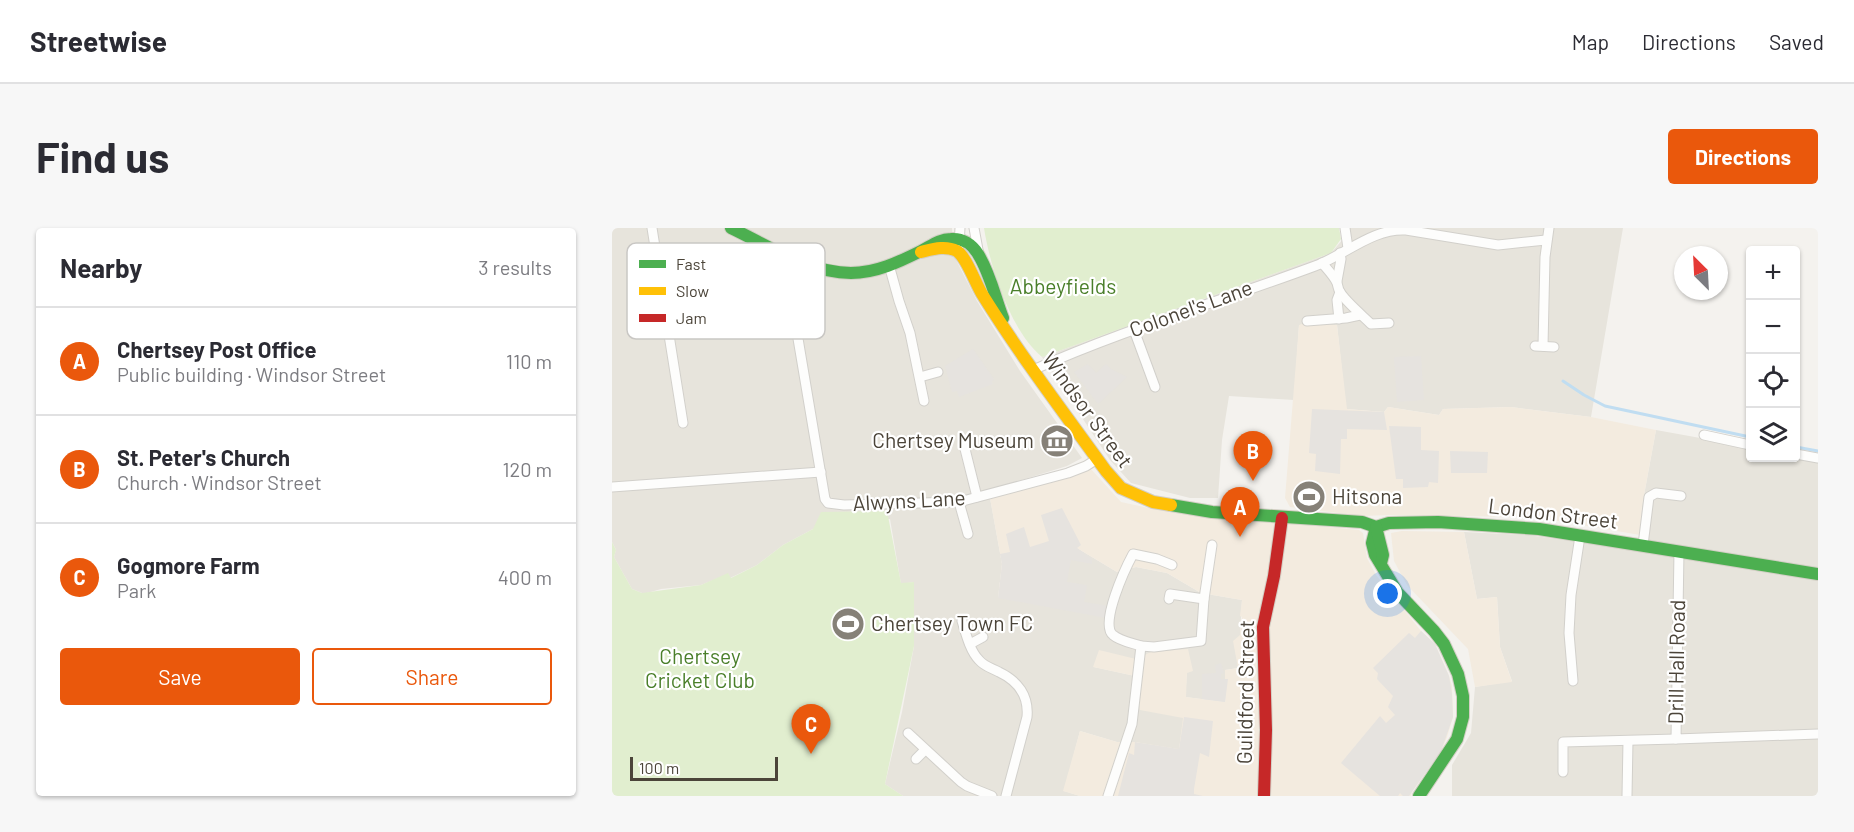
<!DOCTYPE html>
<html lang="en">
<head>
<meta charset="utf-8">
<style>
  :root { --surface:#fff; --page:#f7f7f7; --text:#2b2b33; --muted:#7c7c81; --line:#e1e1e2; --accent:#ea580c }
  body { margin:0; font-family:Barlow,sans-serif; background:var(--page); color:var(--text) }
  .controls { position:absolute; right:18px; top:18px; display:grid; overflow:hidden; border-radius:6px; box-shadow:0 2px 4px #0004 }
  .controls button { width:54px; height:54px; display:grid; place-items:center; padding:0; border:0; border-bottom:2px solid var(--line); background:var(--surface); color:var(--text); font:30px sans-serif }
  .compass { position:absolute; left:1062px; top:18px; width:54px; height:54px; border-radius:50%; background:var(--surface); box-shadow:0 2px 4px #0004; rotate:336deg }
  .scale { position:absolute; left:18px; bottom:15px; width:148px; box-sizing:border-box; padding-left:6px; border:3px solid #4b4439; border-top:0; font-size:16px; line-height:21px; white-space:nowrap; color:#4b4439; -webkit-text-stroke:4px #fff; paint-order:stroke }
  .you { position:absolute; left:776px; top:366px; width:21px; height:21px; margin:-15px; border:4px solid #fff; border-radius:50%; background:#1a73e8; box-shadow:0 0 0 9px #1a73e833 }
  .badge { display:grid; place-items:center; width:39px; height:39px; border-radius:50%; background:var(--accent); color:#fff; font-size:20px; font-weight:700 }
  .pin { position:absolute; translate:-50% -50px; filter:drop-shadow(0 2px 3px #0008) }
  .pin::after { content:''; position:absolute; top:32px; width:21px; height:18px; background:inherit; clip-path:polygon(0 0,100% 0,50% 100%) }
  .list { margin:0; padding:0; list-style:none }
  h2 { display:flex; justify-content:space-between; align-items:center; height:78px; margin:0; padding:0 24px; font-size:26px }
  h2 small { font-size:20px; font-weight:400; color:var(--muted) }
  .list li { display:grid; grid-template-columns:39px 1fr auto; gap:18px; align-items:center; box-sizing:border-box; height:108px; padding:0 24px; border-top:2px solid var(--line) }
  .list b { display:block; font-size:22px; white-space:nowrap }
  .list p { margin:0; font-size:20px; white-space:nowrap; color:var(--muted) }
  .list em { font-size:20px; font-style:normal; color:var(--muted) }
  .actions { display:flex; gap:12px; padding:18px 24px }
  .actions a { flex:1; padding:14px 0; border:2px solid var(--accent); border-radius:6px; text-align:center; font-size:21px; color:var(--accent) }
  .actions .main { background:var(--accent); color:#fff }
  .icon { flex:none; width:33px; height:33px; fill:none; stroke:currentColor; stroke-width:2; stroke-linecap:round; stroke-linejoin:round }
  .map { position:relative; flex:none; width:1206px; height:568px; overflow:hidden; border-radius:6px }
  header { display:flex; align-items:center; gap:36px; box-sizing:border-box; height:84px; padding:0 30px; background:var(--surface); border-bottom:2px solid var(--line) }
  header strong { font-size:28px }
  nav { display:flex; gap:33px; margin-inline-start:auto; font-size:21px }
  .intro { display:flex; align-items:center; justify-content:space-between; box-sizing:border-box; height:144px; padding:0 36px }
  h1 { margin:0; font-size:42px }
  .button { padding:15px 27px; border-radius:6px; background:var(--accent); color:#fff; font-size:21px; font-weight:700 }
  main { display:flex; gap:36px; padding:0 36px }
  aside { flex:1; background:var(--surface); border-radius:6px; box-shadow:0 2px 4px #0004 }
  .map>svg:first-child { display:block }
</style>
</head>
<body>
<header>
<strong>Streetwise</strong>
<nav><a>Map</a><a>Directions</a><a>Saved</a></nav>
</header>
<div class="intro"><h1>Find us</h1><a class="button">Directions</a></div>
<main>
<aside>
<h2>Nearby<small>3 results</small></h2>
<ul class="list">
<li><span class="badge">A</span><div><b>Chertsey Post Office</b><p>Public building · Windsor Street</p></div><em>110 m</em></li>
<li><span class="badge">B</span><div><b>St. Peter's Church</b><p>Church · Windsor Street</p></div><em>120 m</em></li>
<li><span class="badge">C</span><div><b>Gogmore Farm</b><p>Park</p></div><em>400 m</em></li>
</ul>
<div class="actions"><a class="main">Save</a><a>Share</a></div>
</aside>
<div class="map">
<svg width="1206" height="568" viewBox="0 0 1206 568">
  <rect width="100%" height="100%" fill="#f4f2ee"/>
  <!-- residential -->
  <g fill="#e7e4dc">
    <polygon points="0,0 340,0 342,28 365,73 408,143 470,230 455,238 387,259 378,270 390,336 386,370 465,320 505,344 524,339 555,345 589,365 630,372 626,440 613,442 613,450 616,451 613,474 573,469 575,445 524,431 482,439 523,448 572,489 567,522 523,514 505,514 468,503 452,563 468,568 291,568 273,556 290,484 302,418 302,354 289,356 278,291 201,301 171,317 145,337 118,350 116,346 89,357 49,361 35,365 30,365 20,361 2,329 4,322 0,314"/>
    <polygon points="738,0 1011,0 979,189 899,179 831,181 827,187 776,179 772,184 734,181 725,97 687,97 682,172 617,168 610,212 606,270 578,270 519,255 498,232 430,129 719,25 738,3"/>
    <polygon points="1044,202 1138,219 1138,230 1184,230 1206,232 1206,568 840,568 840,537 859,505 863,459 900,453 888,419 885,369 865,371 852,304 916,307 1026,323 1030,278"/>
  </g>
  <!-- commercial -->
  <g fill="#f3ebdf">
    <polygon points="693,95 725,97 735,181 772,184 776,179 827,187 831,181 899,179 979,189 1044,202 1030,278 1028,307 923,289 779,287 750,288 678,279 673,270 687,97"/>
    <polygon points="478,240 509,274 546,282 747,302 751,305 755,330 764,347 809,403 823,416 837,448 840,458 841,489 835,509 829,523 800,564 799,568 468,568 451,563 468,503 505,514 523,514 567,521 571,490 528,482 523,448 481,439 487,422 524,431 539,424 576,421 581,443 575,445 574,469 613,474 615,451 613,451 613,442 626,440 621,413 628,407 630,389 628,388 630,372 589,365 555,345 524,339 505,344 465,320 386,370 390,336 378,270"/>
    <polygon points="790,303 852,304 865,371 885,369 888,419 900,454 863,459 856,421 795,357 782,333 779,305"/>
  </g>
  <!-- green -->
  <g fill="#e1eecf">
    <path d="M 372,0 L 727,0 L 729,11 L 719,25 L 430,129 C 399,104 378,39 372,0 Z"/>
    <polygon points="275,283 289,355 302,354 302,418 273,556 291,568 0,568 0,314 4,322 2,329 20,361 30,365 89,357 116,345 119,350 145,337 171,317 201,301 209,284"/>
  </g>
  <!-- parking -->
  <g fill="#e6e3df">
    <polygon points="361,121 382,151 380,154 381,156 347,169 345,163 340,164 333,138"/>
    <polygon points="809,128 812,172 785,174 782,129"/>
    <polygon points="476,136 484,145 494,136 499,141 515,149 486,176 462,144"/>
    <polygon points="700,181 772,184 775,202 735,201 735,211 729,211 728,246 703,243 704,226 697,225"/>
    <polygon points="777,198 809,199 809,222 827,223 826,255 817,254 816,259 791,260 791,251 784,251"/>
    <polygon points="838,223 876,224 875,245 839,245"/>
    <polygon points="450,280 469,317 465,320 480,331 480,336 459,332 455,354 475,357 472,374 497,378 494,390 386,370 390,336 388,326 398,324 394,306 412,299 418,319 437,313 429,287"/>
    <polygon points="809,403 823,416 837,448 840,466 841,489 829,523 797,568 791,568 788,565 786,568 768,568 729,535 768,488 774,495 783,487 776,479 781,468 765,451 766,445 761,440 797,405 803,410"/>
    <polygon points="609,435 612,445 609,446 609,451 616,451 613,474 590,471 590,446 604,445 603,437"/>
    <polygon points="572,489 601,493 597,529 588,525 582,561 582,566 591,568 506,568 517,525 522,527 523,514 567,521"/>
  </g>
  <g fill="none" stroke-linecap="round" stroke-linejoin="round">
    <!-- stream -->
    <g stroke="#c0ddf1" stroke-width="3">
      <polyline points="951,153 972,167 993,178 1138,209"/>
      <polyline points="1184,219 1206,223"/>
    </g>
    <defs>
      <g id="street">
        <polyline points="40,0 71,195"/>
        <polyline points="362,0 367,27"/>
        <polyline points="733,0 736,20"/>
        <polyline points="347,17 348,0"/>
        <polyline points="177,28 180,75 213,271 216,275 232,277 347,274 456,245 474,238 485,231"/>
        <path d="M 710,35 C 715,41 722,48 725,55 C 726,58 726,61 728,64 C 733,73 751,88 759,96 L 777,95"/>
        <polyline points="277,37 287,73 298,105 312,173"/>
        <polyline points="725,53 729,31 728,25"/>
        <polyline points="727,91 725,72 728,64"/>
        <polyline points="695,93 734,90 748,87"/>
        <polyline points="522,102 543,159"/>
        <polyline points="923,118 942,119"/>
        <polyline points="931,118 933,29 937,0"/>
        <path d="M 421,142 C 513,101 609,73 703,38 C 733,27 761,0 794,2 L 886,17 L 934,12"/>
        <polyline points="308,149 326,144"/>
        <polyline points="1092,207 1138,217"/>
        <polyline points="351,213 365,269"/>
        <polyline points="1184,226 1206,230"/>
        <polyline points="0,259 209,244"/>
        <polyline points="347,274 356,306"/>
        <polyline points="1031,317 1037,269 1044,265 1069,268"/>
        <polyline points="1067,323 1064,511 1206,506"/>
        <polyline points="557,371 558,366 592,371"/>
        <path d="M 350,393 C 354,406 358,423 367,432 C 373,439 380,440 387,444 C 406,453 417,468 415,489 L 394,568"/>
        <polyline points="358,416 371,409"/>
        <polyline points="529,418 542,419 589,413 592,371 600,317"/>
        <polyline points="961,453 957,405 959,367 968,308"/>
        <polyline points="296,505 349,554 355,558 380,568"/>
        <polyline points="304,531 313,522"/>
        <polyline points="951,544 951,514 1064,511"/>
        <path d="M 496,568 L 520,496 L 529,418 C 520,415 508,413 501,407 C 487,396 514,339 521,326 L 545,331 L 560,337"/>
        <polyline points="1015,568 1016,513"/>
      </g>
      <g id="fast">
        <path d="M 119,0 C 157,18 196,45 239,45 C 264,45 287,34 309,23 C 319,18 327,11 339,11 C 350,10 360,16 366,26 C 378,45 383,69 391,90"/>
        <polyline points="559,277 600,284 750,294 764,299 777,295 826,294 927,301 1206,346"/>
        <polyline points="764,299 760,315 763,327 786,365 822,403 832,416 846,446 851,468 851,489 845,511 807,568"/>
        <polyline points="764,299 771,327 769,335"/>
      </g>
      <path id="slow" d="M 309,24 C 321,21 333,17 345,23 C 355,30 363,55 370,66 C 408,127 452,185 494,243 L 509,260 L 541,274 L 559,277"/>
      <polyline id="jam" points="652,568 654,502 651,399 662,348 670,290"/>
    </defs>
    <!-- street casing -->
    <use href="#street" stroke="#d2d0cb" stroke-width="11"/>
    <!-- fast casing -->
    <use href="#fast" stroke="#d3cfc5" stroke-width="14"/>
    <!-- slow casing -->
    <use href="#slow" stroke="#d3cfc5" stroke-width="14"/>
    <!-- jam casing -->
    <use href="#jam" stroke="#d3cfc5" stroke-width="14"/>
    <!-- street -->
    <use href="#street" stroke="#fdfdfc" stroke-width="9"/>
    <!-- fast -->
    <use href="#fast" stroke="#4caf50" stroke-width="12"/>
    <!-- slow -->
    <use href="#slow" stroke="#ffc107" stroke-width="12"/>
    <!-- jam -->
    <use href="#jam" stroke="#c62828" stroke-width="12"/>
  </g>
  <!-- icons -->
  <defs>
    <symbol id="museum-disc" viewBox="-11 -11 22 22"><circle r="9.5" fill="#868178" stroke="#fff"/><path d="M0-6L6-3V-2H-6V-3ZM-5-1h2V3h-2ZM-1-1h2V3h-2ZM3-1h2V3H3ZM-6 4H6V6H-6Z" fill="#fff"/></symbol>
    <symbol id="stadium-disc" viewBox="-11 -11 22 22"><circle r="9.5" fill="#868178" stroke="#fff"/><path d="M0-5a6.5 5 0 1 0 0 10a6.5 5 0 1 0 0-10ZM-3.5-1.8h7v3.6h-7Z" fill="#fff"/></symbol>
  </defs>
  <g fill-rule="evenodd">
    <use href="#museum-disc" x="426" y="194" width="38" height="38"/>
    <use href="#stadium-disc" x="678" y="250" width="38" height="38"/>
    <use href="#stadium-disc" x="217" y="377" width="38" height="38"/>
  </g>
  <g text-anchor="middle" stroke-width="4.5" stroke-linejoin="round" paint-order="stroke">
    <!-- park labels -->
    <g font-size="21" fill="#4a7f2a" stroke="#fff">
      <text x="451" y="66">Abbeyfields</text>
      <text x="88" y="436">Chertsey<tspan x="88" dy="24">Cricket Club</tspan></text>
    </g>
    <!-- street labels -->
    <g font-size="21" fill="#4b4439" stroke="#fff">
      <text transform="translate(579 81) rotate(-20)" y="7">Colonel's Lane</text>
      <text transform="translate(475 182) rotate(54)" y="7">Windsor Street</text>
      <text transform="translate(297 273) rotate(-3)" y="7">Alwyns Lane</text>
      <text transform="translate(941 286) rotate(7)" y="7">London Street</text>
      <text transform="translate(1065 434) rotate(-89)" y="7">Drill Hall Road</text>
      <text transform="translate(634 464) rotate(-89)" y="7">Guildford Street</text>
    </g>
    <!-- poi labels -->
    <g font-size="21" fill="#4b4439" stroke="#fff" text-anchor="start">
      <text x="422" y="220" text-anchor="end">Chertsey Museum</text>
      <text x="720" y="276">Hitsona</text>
      <text x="259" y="403">Chertsey Town FC</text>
    </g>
  </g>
  <!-- legend -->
  <rect x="15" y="15" width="198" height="96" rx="9" fill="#fff" stroke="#c9c7c4" stroke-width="1.5"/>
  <rect x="27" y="32" width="27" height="8" fill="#4caf50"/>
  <rect x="27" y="59" width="27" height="8" fill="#ffc107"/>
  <rect x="27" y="86" width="27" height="8" fill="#c62828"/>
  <g font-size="16" fill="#4b4439">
    <text x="64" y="42">Fast</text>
    <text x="64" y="69">Slow</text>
    <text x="64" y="96">Jam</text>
  </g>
</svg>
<div class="controls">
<button>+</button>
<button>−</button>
<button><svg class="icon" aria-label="locate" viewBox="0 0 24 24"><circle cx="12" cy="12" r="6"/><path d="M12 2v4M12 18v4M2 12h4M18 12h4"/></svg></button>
<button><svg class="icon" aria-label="layers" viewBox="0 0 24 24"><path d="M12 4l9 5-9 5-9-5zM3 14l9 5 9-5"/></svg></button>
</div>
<svg class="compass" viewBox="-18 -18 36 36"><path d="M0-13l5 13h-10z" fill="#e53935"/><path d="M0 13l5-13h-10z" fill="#7c7c81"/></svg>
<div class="scale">100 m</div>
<div class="you"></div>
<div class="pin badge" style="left:628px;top:309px">A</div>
<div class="pin badge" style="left:641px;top:253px">B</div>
<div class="pin badge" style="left:199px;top:526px">C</div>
</div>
</main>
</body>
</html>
